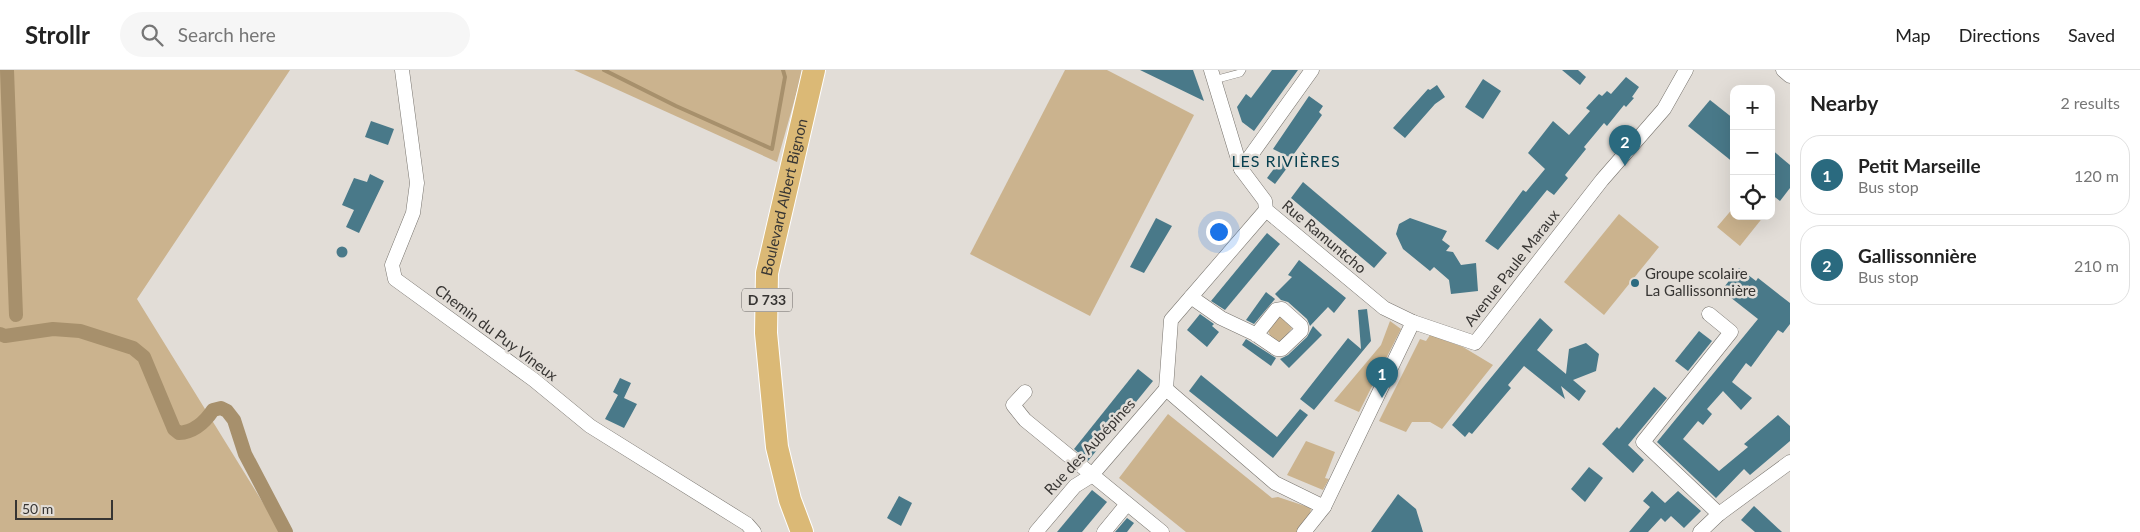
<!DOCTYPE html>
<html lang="en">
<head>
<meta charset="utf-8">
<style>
  :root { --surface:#fff; --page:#f6f6f6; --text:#222; --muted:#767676; --line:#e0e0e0; --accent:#2a6a7f }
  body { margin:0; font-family:Lato,sans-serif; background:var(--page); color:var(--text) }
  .controls { position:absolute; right:15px; top:15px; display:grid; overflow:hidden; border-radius:10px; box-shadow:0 5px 20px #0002 }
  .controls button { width:45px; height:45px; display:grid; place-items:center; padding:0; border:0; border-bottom:1px solid var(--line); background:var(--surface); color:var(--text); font:25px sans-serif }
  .scale { position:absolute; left:15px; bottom:12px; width:98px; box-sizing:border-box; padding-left:5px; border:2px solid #373533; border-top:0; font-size:14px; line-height:18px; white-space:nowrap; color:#373533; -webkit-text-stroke:4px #e2ddd7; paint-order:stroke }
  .you { position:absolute; left:1218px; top:161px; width:18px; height:18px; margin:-12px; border:4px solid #fff; border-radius:50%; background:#1a73e8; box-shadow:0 0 0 8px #1a73e833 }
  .badge { display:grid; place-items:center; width:32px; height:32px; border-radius:50%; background:var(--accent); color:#fff; font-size:16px; font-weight:700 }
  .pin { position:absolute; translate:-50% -41px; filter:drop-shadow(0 1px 2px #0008) }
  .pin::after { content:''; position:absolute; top:26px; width:18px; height:15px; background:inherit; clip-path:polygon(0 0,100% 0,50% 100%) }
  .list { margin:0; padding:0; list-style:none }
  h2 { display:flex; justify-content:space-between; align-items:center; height:65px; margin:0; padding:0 20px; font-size:21px }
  h2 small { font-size:16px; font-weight:400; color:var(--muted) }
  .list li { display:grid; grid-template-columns:32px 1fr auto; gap:15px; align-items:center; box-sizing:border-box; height:80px; margin:0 10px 10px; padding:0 10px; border:1px solid var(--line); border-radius:20px }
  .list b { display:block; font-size:19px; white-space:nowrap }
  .list p { margin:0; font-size:16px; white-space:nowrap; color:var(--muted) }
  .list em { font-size:16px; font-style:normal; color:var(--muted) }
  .icon { flex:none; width:28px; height:28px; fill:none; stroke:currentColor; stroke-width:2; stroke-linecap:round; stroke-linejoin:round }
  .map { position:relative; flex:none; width:1790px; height:462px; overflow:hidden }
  header { display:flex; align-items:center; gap:30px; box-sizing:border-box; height:70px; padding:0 25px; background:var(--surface); border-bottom:1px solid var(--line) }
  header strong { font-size:24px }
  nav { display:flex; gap:28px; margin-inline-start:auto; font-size:18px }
  .search { width:350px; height:45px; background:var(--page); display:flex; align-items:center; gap:12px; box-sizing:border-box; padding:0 18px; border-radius:28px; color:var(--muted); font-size:19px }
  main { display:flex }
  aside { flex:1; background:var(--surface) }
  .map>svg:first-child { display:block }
</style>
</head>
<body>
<header>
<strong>Strollr</strong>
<div class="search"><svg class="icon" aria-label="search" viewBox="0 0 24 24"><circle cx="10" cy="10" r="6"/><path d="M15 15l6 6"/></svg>Search here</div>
<nav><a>Map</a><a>Directions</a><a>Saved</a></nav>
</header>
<main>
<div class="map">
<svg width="1790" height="462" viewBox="0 0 1790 462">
  <rect width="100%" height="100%" fill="#e2ddd7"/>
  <!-- green -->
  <g fill="#cbb38e">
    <polygon points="0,0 290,0 137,229 281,462 0,462"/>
    <polygon points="574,0 803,0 777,92"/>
    <polygon points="1065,0 1107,0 1194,45 1090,246 970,184"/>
    <polygon points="1734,137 1734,146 1764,146 1740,176 1717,157"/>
    <polygon points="1619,144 1659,177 1604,245 1564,212"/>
    <polygon points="1280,246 1292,258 1281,272 1271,268 1268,261"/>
    <polygon points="1390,251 1401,259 1359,342 1334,331 1381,275"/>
    <polygon points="1430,265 1463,277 1493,295 1442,359 1430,352 1412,352 1406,362 1379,351 1420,269 1426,271"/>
    <polygon points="1168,344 1272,428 1278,427 1311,438 1308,457 1304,462 1186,462 1119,408"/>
    <polygon points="1306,371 1335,382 1325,408 1329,409 1323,420 1287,405"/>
  </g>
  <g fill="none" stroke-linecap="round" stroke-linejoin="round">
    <!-- stream -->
    <polyline stroke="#a7906c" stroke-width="4" points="604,0 676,36 772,79 785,7 783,0"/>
    <!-- canal -->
    <g stroke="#a7906c" stroke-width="14">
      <polyline points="7,0 16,245"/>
      <path d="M 0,264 L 5,266 L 53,259 L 80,261 L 133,278 L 144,287 L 174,359 L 179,363 C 195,362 205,352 213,340 L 221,338 L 227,341 L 234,350 L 245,384 L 286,462"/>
    </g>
  </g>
  <!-- building -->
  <g fill="#497989">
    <polygon points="1140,0 1193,0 1204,31"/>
    <polygon points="1272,0 1298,0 1254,61 1242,52 1237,37 1246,24 1251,28"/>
    <polygon points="1562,0 1578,0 1586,7 1580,15"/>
    <polygon points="1626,7 1639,17 1632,27 1634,28 1626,37 1624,35 1607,56 1604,53 1584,77 1586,79 1565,105 1568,108 1554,125 1547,120 1498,180 1485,171 1523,120 1526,122 1545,99 1528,83 1553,51 1569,65 1590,41 1586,38 1599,24 1602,26 1607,21 1611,24"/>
    <polygon points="1483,9 1501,21 1483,49 1465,37"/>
    <polygon points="1437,15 1445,27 1435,34 1405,68 1393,58 1428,19 1430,20"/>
    <polygon points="1309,26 1323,36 1319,42 1322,45 1291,88 1273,79"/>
    <polygon points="1710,30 1734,49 1734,93 1688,56"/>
    <polygon points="371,51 394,59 388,75 365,67"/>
    <polygon points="1771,79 1790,95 1790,118 1780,131 1771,124"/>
    <polygon points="1282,88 1290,94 1275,114 1267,108"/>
    <polygon points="370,104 384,111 359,163 346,157 354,140 342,135 354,108 367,112"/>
    <polygon points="1303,112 1387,183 1374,198 1291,128"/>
    <polygon points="1156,148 1172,156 1144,203 1130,197"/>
    <polygon points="1410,148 1447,161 1442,170 1450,176 1446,181 1453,182 1461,195 1476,193 1478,221 1451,224 1449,210 1434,197 1430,201 1403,179 1396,164 1399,154"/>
    <polygon points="1267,163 1280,174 1225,240 1211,231"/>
    <circle cx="342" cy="182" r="5.5"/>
    <polygon points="1299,190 1346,228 1334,243 1328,237 1310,256 1307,249 1288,232 1281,230 1275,224 1292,207 1288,205"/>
    <polygon points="1739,198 1756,211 1758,208 1790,233 1790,254 1783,263 1778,260 1751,297 1746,293 1732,312 1752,328 1741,340 1723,321 1707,339 1712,344 1703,355 1698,351 1683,369 1719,401 1748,377 1744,374 1778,345 1790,356 1790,371 1750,405 1744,399 1716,428 1657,372 1758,249 1730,227 1734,222 1725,216"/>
    <polygon points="1266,222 1275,229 1254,254 1246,250"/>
    <polygon points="1367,239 1371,271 1314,340 1300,329 1348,268 1361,279 1358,240"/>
    <polygon points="1200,244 1214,254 1212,256 1219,262 1207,277 1187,260"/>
    <polygon points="1540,248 1553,260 1537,280 1566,304 1569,279 1586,273 1599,284 1596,301 1573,310 1586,321 1579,331 1561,316 1565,329 1524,296 1508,315 1511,318 1472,364 1469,362 1465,367 1452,355"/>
    <polygon points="1313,256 1322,265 1289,298 1280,289 1288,285 1307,267"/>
    <polygon points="1699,261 1712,271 1688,301 1675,291"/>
    <polygon points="1246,269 1276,288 1271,296 1242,275"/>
    <polygon points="1138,299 1153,311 1088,391 1074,379"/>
    <polygon points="1201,305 1277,367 1300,339 1308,345 1273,388 1189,321"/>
    <polygon points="620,308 631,313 624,328 637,334 624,358 605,349 618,325 613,322"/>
    <polygon points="1654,317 1667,328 1628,375 1644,390 1633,403 1602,374 1617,357 1619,359"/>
    <polygon points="1589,397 1603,408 1585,432 1571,419"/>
    <polygon points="1092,420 1107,432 1082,462 1057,462"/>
    <polygon points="1652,421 1665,433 1678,421 1701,441 1684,458 1671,446 1665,452 1661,448 1648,462 1629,462 1650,437 1643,431"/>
    <polygon points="1398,424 1416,439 1423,462 1371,462"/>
    <polygon points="899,426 912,433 901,456 887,448"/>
    <polygon points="1754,436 1782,462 1755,462 1741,450"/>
    <polygon points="1127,448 1134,453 1127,462 1115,462"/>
  </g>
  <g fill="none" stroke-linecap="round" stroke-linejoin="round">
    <defs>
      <polyline id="lane" points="1214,10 1240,3 1242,0"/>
      <g id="street">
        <polyline points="402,0 417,113 413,143 392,195 395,209 534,310 590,356 747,454 754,462"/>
        <polyline points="1211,0 1241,99 1265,131 1266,140 1384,238 1413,252 1475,273 1602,110 1664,39 1686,0"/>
        <polyline points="1783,0 1790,6"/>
        <polyline points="1241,99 1312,0"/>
        <polyline points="1191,227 1221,248 1255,264 1277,279 1282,279 1301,261 1301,256 1282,239 1276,240 1256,265"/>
        <polyline points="1709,244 1731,262 1643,372 1719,444"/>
        <polyline points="1166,319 1275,413 1324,437"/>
        <polyline points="1025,322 1013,335 1025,350 1162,462"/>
        <polyline points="1036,462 1075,416 1091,406 1166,319 1171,250 1266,140"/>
        <polyline points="1104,462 1127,434"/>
        <polyline points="1304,462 1324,437 1413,252"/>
        <polyline points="1700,462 1719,444 1790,392"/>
      </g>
      <g id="primary">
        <path id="s1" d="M 802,462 L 790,430 L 777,377 L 766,263 L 767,203 L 814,0"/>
      </g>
    </defs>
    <!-- lane casing -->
    <use href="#lane" stroke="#77736d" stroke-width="8"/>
    <!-- street casing -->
    <use href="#street" stroke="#77736d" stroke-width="15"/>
    <!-- primary casing -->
    <use href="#primary" stroke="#fff" stroke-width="24"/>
    <!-- lane -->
    <use href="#lane" stroke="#fff" stroke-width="7"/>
    <!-- street -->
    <use href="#street" stroke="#fff" stroke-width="14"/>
    <!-- primary -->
    <use href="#primary" stroke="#dbb976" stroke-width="22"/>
  </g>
  <!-- markers -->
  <circle fill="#2a6a7f" stroke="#e2ddd7" stroke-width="2" cx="1635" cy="213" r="5"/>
  <g text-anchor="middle" stroke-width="5" stroke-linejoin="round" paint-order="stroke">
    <!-- shield labels -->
    <rect fill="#e2ddd7" stroke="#6a6764" stroke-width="1" x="742" y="218.5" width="50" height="23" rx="4"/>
    <g font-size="14" font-weight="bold" fill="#373533">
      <text x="767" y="235">D 733</text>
    </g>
    <!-- street labels -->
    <g font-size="15" fill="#373533" stroke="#e2ddd7">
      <text dy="5" stroke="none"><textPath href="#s1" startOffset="341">Boulevard Albert Bignon</textPath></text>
      <text transform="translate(1324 167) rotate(40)" y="5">Rue Ramuntcho</text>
      <text transform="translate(1512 198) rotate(-52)" y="5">Avenue Paule Maraux</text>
      <text transform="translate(496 263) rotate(37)" y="5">Chemin du Puy Vineux</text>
      <text transform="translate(1090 377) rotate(-47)" y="5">Rue des Aubépines</text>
    </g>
    <!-- poi labels -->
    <g font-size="15" fill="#373533" stroke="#e2ddd7" text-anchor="start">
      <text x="1645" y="209">Groupe scolaire<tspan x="1645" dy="17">La Gallissonnière</tspan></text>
    </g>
    <!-- neighbourhood labels -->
    <g font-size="16" letter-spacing="1" fill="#084050" stroke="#e2ddd7">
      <text x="1286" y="97">LES RIVIÈRES</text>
    </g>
  </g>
</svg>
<div class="controls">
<button>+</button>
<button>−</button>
<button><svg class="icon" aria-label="locate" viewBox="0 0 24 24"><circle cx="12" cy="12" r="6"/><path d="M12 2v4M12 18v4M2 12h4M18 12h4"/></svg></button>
</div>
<div class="scale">50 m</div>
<div class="you"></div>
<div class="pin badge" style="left:1382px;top:328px">1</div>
<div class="pin badge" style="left:1625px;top:96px">2</div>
</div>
<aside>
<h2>Nearby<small>2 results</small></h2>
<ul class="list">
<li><span class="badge">1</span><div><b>Petit Marseille</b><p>Bus stop</p></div><em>120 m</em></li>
<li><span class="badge">2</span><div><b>Gallissonnière</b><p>Bus stop</p></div><em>210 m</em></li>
</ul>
</aside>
</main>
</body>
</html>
